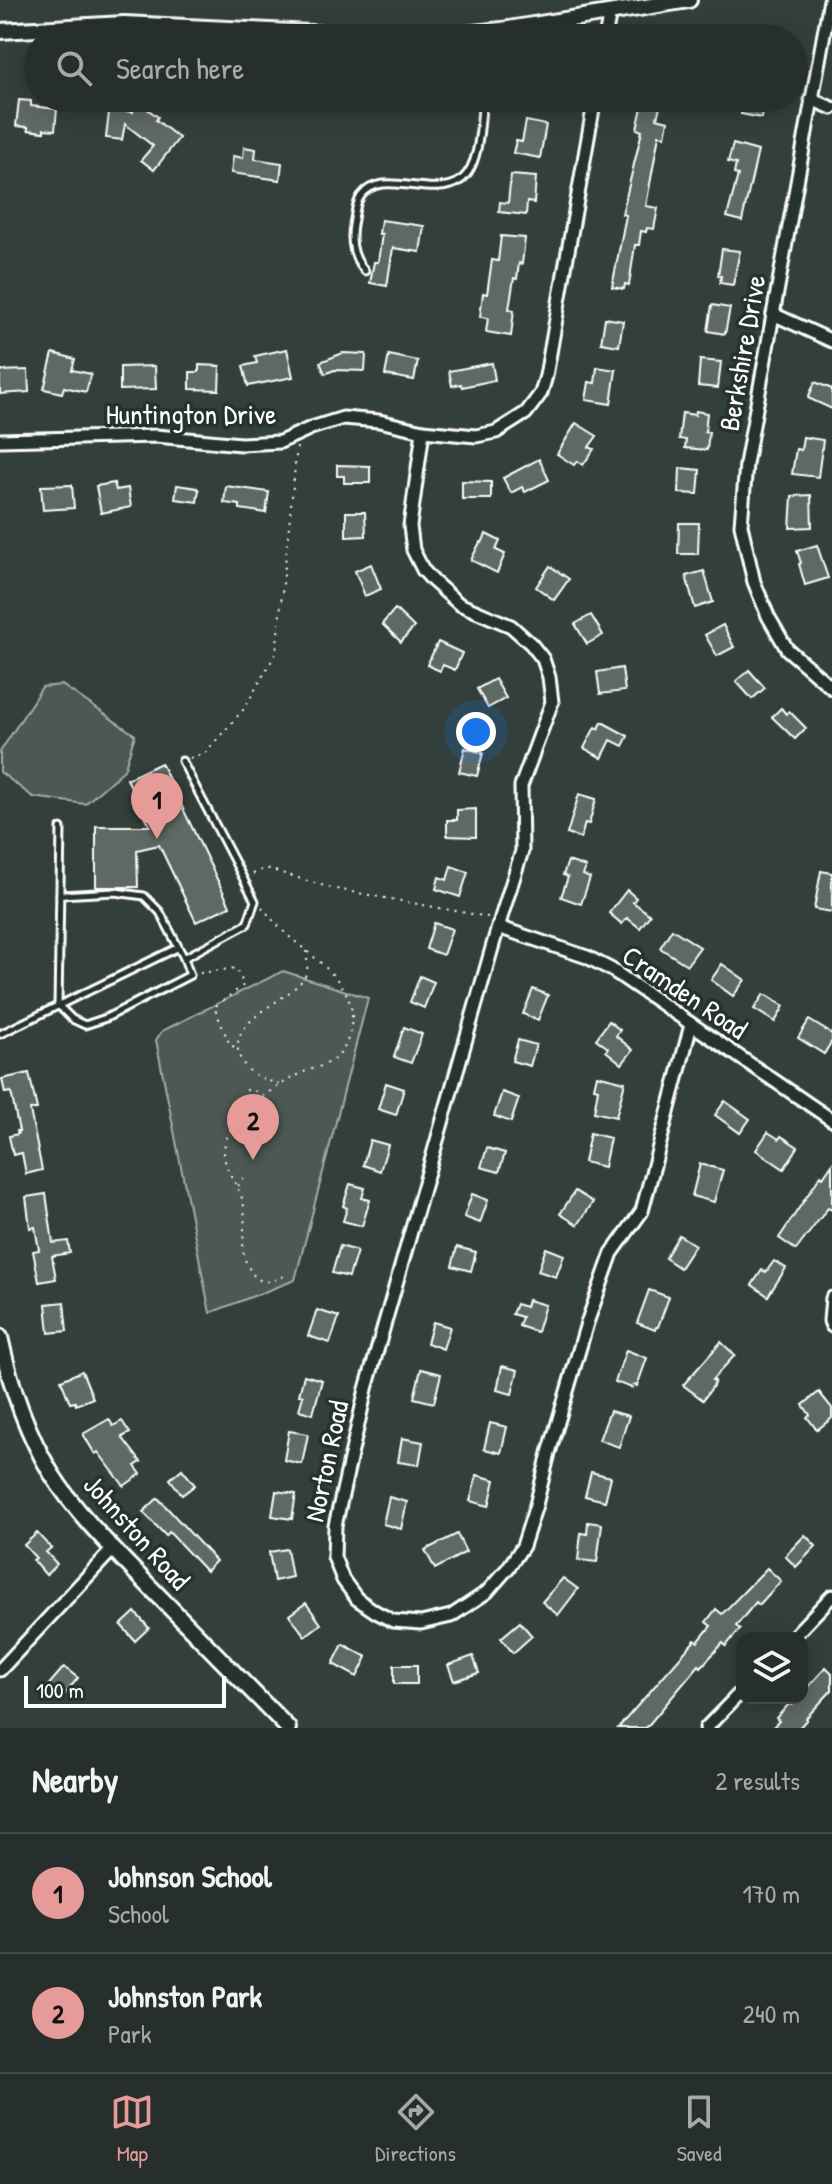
<!DOCTYPE html>
<html lang="en">
<head>
<meta charset="utf-8">
<style>
  :root { --surface:#262f2c; --page:#2e3734; --text:#f1f3f6; --muted:#a4a9a9; --line:#424a48; --accent:#e69b98 }
  body { margin:0; font-family:"Patrick Hand",sans-serif; background:var(--page); color:var(--text) }
  .controls { position:absolute; right:24px; bottom:24px; display:grid; overflow:hidden; border-radius:16px; box-shadow:0 4px 20px #0003 }
  .controls button { width:72px; height:72px; display:grid; place-items:center; padding:0; border:0; border-bottom:2px solid var(--line); background:var(--surface); color:var(--text); font:40px sans-serif }
  .scale { position:absolute; left:24px; bottom:20px; width:202px; box-sizing:border-box; padding-left:8px; border:4px solid #fff; border-top:0; font-size:22px; line-height:28px; white-space:nowrap; color:#fff; -webkit-text-stroke:6px #26332d; paint-order:stroke }
  .you { position:absolute; left:476px; top:732px; width:28px; height:28px; margin:-20px; border:6px solid #fff; border-radius:50%; background:#1a73e8; box-shadow:0 0 0 12px #1a73e833 }
  .badge { display:grid; place-items:center; width:52px; height:52px; border-radius:50%; background:var(--accent); color:#111; font-size:26px; font-weight:700 }
  .pin { position:absolute; translate:-50% -66px; filter:drop-shadow(0 2px 4px #0008) }
  .pin::after { content:''; position:absolute; top:42px; width:28px; height:24px; background:inherit; clip-path:polygon(0 0,100% 0,50% 100%) }
  .list { margin:0; padding:0; list-style:none }
  h2 { display:flex; justify-content:space-between; align-items:center; height:104px; margin:0; padding:0 32px; font-size:34px }
  h2 small { font-size:26px; font-weight:400; color:var(--muted) }
  .list li { display:grid; grid-template-columns:52px 1fr auto; gap:24px; align-items:center; box-sizing:border-box; height:120px; padding:0 32px; border-top:2px solid var(--line) }
  .list b { display:block; font-size:30px; white-space:nowrap }
  .list p { margin:0; font-size:26px; white-space:nowrap; color:var(--muted) }
  .list em { font-size:26px; font-style:normal; color:var(--muted) }
  .icon { flex:none; width:44px; height:44px; fill:none; stroke:currentColor; stroke-width:2; stroke-linecap:round; stroke-linejoin:round }
  .map { position:relative; flex:none; width:832px; height:1728px; overflow:hidden }
  .search { position:absolute; background:var(--surface); box-shadow:0 4px 20px #0003; left:24px; right:24px; top:24px; height:88px; display:flex; align-items:center; gap:20px; box-sizing:border-box; padding:0 28px; border-radius:44px; color:var(--muted); font-size:30px }
  .sheet { height:344px; background:var(--surface) }
  nav { display:flex; justify-content:space-around; align-items:center; box-sizing:border-box; height:112px; border-top:2px solid var(--line); background:var(--surface); font-size:22px; color:var(--muted) }
  nav a { display:grid; justify-items:center; gap:4px }
  nav .on { color:var(--accent) }
  .map>svg:first-child { display:block }
</style>
</head>
<body>
<div class="map">
<svg width="832" height="1728" viewBox="0 0 832 1728">
  <rect width="100%" height="100%" fill="#333f3a"/>
  <filter id="ink" filterUnits="userSpaceOnUse"><feTurbulence type="fractalNoise" baseFrequency=".0125" numOctaves="2"/><feDisplacementMap in="SourceGraphic" scale="16" xChannelSelector="R" yChannelSelector="G"/><feConvolveMatrix kernelMatrix="1 2 1 2 8 2 1 2 1" color-interpolation-filters="sRGB"/></filter>
  <g filter="url(#ink)">
    <!-- green -->
    <g fill="#4d5853" stroke="#a6aca9" stroke-width="2">
      <polygon points="62,685 135,735 124,770 85,804 33,797 0,772 0,752 42,687"/>
      <polygon points="283,971 368,998 295,1280 210,1313 156,1040 162,1031"/>
    </g>
    <!-- building -->
    <g fill="#5f6964" stroke="#fff" stroke-width="2">
      <polygon points="744,98 765,98 761,118 741,114"/>
      <polygon points="19,100 31,101 31,106 57,109 55,130 44,129 44,132 28,130 28,127 16,126"/>
      <polygon points="643,103 660,107 657,118 668,121 665,136 659,135 646,206 658,208 654,229 647,228 646,232 641,231 639,245 635,245 629,285 625,284 624,289 612,287 626,215 622,214 642,131 637,129"/>
      <polygon points="133,106 146,108 158,117 156,120 179,138 154,170 141,160 153,146 125,124 122,140 106,138 109,112 104,108 133,112"/>
      <polygon points="526,121 546,125 540,158 513,153 516,141 522,142"/>
      <polygon points="733,144 758,151 742,221 727,217 738,175 734,174 736,164 728,162"/>
      <polygon points="244,147 256,149 255,159 282,163 280,180 231,173 233,156 243,158"/>
      <polygon points="511,175 536,177 534,203 527,202 526,215 499,212 500,202 508,203"/>
      <polygon points="381,220 424,226 420,252 393,248 387,286 370,283 374,262 378,262 382,234 379,234"/>
      <polygon points="501,236 525,238 522,264 519,263 517,279 514,278 509,309 514,310 511,336 486,332 488,318 480,317 483,293 487,294 492,260 498,261"/>
      <polygon points="722,249 740,251 733,285 720,283 721,276 718,276"/>
      <polygon points="712,305 730,308 725,334 708,331"/>
      <polygon points="605,318 623,321 619,346 601,343"/>
      <polygon points="287,349 293,377 248,386 243,366 257,363 255,356"/>
      <polygon points="53,353 75,359 72,370 91,374 86,392 64,387 62,393 44,389"/>
      <polygon points="343,353 366,354 365,371 334,370 325,374 320,362"/>
      <polygon points="389,355 418,361 414,380 385,375"/>
      <polygon points="700,360 721,362 718,388 698,386"/>
      <polygon points="492,363 495,380 462,387 461,384 452,386 449,371"/>
      <polygon points="199,365 220,366 219,390 190,389 190,372 199,372"/>
      <polygon points="155,366 156,389 120,390 120,367"/>
      <polygon points="597,367 616,370 611,404 586,400 589,382 595,383"/>
      <polygon points="28,370 29,392 0,394 0,371"/>
      <polygon points="815,382 832,389 832,409 808,398"/>
      <polygon points="696,411 707,413 705,432 709,432 707,450 685,448 686,440 679,439 682,413 695,415"/>
      <polygon points="576,423 597,436 589,447 594,449 583,465 577,461 574,465 557,454"/>
      <polygon points="803,437 823,440 818,477 792,474 796,449 801,450"/>
      <polygon points="539,459 549,480 525,492 522,487 511,493 503,478"/>
      <polygon points="337,465 370,466 370,483 344,483 344,476 337,476"/>
      <polygon points="680,468 700,470 698,494 679,493"/>
      <polygon points="462,481 491,482 491,499 462,499"/>
      <polygon points="114,483 116,490 128,488 131,507 101,513 96,486"/>
      <polygon points="72,485 74,508 43,510 41,486"/>
      <polygon points="177,485 197,488 199,490 197,502 175,499"/>
      <polygon points="226,486 269,492 266,513 240,509 240,505 224,503"/>
      <polygon points="811,495 812,527 790,528 792,496"/>
      <polygon points="346,512 365,512 366,536 346,537"/>
      <polygon points="679,523 699,523 698,554 678,554"/>
      <polygon points="486,534 500,541 496,550 505,554 497,573 471,560 480,542 482,543"/>
      <polygon points="817,545 828,578 805,585 799,564 801,563 797,551"/>
      <polygon points="371,564 381,589 365,596 355,571"/>
      <polygon points="550,566 569,579 554,600 536,587"/>
      <polygon points="704,571 713,602 695,608 686,576"/>
      <polygon points="395,609 414,627 401,642 382,624"/>
      <polygon points="591,615 603,635 587,644 575,624"/>
      <polygon points="723,625 734,647 717,656 705,635"/>
      <polygon points="438,642 462,653 455,670 443,665 440,671 427,665"/>
      <polygon points="622,668 625,691 600,694 597,672"/>
      <polygon points="749,670 765,688 752,699 736,681"/>
      <polygon points="495,679 506,698 488,708 477,689"/>
      <polygon points="781,708 786,714 789,711 806,728 795,739 772,717"/>
      <polygon points="602,722 628,736 623,746 611,740 602,758 584,748 595,727 599,729"/>
      <polygon points="465,748 483,753 477,776 459,772"/>
      <polygon points="161,763 230,906 196,922 159,845 137,850 138,887 96,887 96,826 150,826 127,779"/>
      <polygon points="579,794 596,799 589,824 585,823 581,838 567,834"/>
      <polygon points="476,809 476,837 447,836 447,820 457,820 457,810"/>
      <polygon points="568,861 586,867 583,875 590,878 581,904 561,897 568,877 563,875"/>
      <polygon points="451,866 468,872 460,897 436,889 439,877 447,880"/>
      <polygon points="821,871 832,873 832,912 814,909"/>
      <polygon points="627,890 636,898 633,902 650,915 640,928 627,918 622,924 609,913"/>
      <polygon points="434,923 452,929 443,955 426,949"/>
      <polygon points="672,929 700,947 687,965 660,948"/>
      <polygon points="722,964 745,980 733,996 711,980"/>
      <polygon points="420,976 434,982 424,1008 410,1002"/>
      <polygon points="533,989 548,995 538,1020 523,1014"/>
      <polygon points="764,994 784,1006 775,1022 754,1009"/>
      <polygon points="809,1020 832,1034 832,1041 824,1054 798,1038"/>
      <polygon points="609,1021 620,1030 616,1036 633,1050 622,1064 606,1051 608,1048 596,1039"/>
      <polygon points="404,1027 422,1034 411,1063 394,1057"/>
      <polygon points="518,1040 536,1045 530,1066 512,1061"/>
      <polygon points="29,1073 37,1109 30,1110 42,1170 26,1174 22,1153 13,1155 9,1136 18,1134 17,1131 19,1131 11,1092 5,1093 2,1079"/>
      <polygon points="597,1075 625,1082 616,1117 594,1112 598,1089 594,1088"/>
      <polygon points="386,1083 404,1089 396,1115 378,1109"/>
      <polygon points="502,1092 519,1098 511,1122 494,1116"/>
      <polygon points="725,1101 750,1119 740,1133 715,1115"/>
      <polygon points="768,1132 779,1139 781,1136 798,1147 784,1169 756,1150"/>
      <polygon points="590,1133 610,1138 604,1167 584,1162"/>
      <polygon points="370,1140 388,1145 380,1171 363,1165"/>
      <polygon points="487,1148 505,1153 499,1172 481,1167"/>
      <polygon points="700,1164 723,1170 714,1202 692,1196"/>
      <polygon points="832,1164 832,1210 828,1208 796,1250 779,1238 821,1175 823,1177"/>
      <polygon points="350,1184 365,1188 362,1198 370,1200 362,1226 343,1221 347,1208 343,1206"/>
      <polygon points="575,1191 593,1202 578,1225 560,1214"/>
      <polygon points="46,1194 53,1243 68,1241 70,1253 52,1256 56,1279 39,1282 33,1251 39,1250 35,1227 30,1228 26,1197"/>
      <polygon points="472,1194 488,1200 480,1223 464,1217"/>
      <polygon points="679,1235 695,1245 680,1268 665,1258"/>
      <polygon points="340,1246 357,1251 349,1277 332,1273"/>
      <polygon points="457,1247 476,1252 471,1271 452,1266"/>
      <polygon points="546,1248 564,1255 556,1277 538,1271"/>
      <polygon points="774,1261 786,1268 768,1296 752,1285 762,1270 766,1272"/>
      <polygon points="649,1290 669,1297 658,1327 656,1327 655,1330 637,1323"/>
      <polygon points="528,1300 545,1305 537,1332 519,1326 522,1317 512,1314 516,1304 526,1307"/>
      <polygon points="64,1302 67,1331 49,1333 46,1304"/>
      <polygon points="317,1310 339,1317 330,1343 308,1336"/>
      <polygon points="433,1322 450,1327 443,1349 427,1343"/>
      <polygon points="721,1342 735,1355 712,1380 715,1381 713,1386 703,1400 683,1385"/>
      <polygon points="626,1350 647,1358 637,1386 633,1385 632,1388 615,1382"/>
      <polygon points="502,1366 518,1370 512,1394 497,1390"/>
      <polygon points="421,1369 441,1374 434,1403 414,1398"/>
      <polygon points="82,1371 93,1398 76,1405 75,1402 70,1403 61,1380"/>
      <polygon points="304,1375 322,1380 313,1414 299,1410 303,1396 299,1395"/>
      <polygon points="819,1392 832,1408 832,1418 817,1430 807,1417 810,1415 803,1405"/>
      <polygon points="610,1411 629,1416 619,1447 599,1440"/>
      <polygon points="109,1419 113,1426 122,1421 130,1433 122,1437 141,1462 135,1466 141,1474 124,1486 98,1452 95,1454 83,1434"/>
      <polygon points="490,1423 507,1427 501,1453 484,1449"/>
      <polygon points="289,1431 308,1434 302,1464 284,1460"/>
      <polygon points="402,1438 423,1442 419,1465 398,1462"/>
      <polygon points="182,1469 195,1485 182,1495 170,1479"/>
      <polygon points="591,1472 611,1477 605,1501 585,1496"/>
      <polygon points="477,1475 495,1480 489,1506 470,1501"/>
      <polygon points="276,1491 296,1494 292,1519 272,1516"/>
      <polygon points="389,1497 407,1502 401,1529 383,1524"/>
      <polygon points="158,1498 216,1561 206,1571 169,1532 166,1536 143,1512"/>
      <polygon points="588,1522 602,1524 597,1562 578,1560 581,1533 587,1534"/>
      <polygon points="37,1533 51,1548 46,1552 57,1564 46,1575 33,1560 36,1558 24,1545"/>
      <polygon points="457,1534 466,1552 435,1569 425,1550"/>
      <polygon points="805,1535 816,1546 796,1567 785,1556"/>
      <polygon points="287,1549 292,1577 274,1581 269,1552"/>
      <polygon points="767,1568 781,1581 759,1605 756,1602 736,1626 740,1629 726,1646 723,1643 701,1667 699,1665 646,1728 618,1728 695,1640 698,1642 711,1626 706,1622 716,1609 722,1614"/>
      <polygon points="563,1578 578,1589 558,1615 542,1602"/>
      <polygon points="306,1603 321,1624 305,1636 289,1615"/>
      <polygon points="135,1612 149,1628 135,1641 121,1625"/>
      <polygon points="520,1622 532,1636 513,1653 501,1638"/>
      <polygon points="343,1644 367,1657 357,1677 333,1664"/>
      <polygon points="473,1656 479,1673 454,1681 448,1665"/>
      <rect x="394" y="1665" width="23" height="19"/>
      <polygon points="64,1667 78,1678 60,1700 45,1689"/>
      <polygon points="826,1667 832,1673 832,1690 806,1718 807,1719 799,1728 772,1728 779,1721 776,1718 790,1703 792,1705 798,1698 802,1698 802,1694"/>
    </g>
    <g fill="none" stroke-linecap="round" stroke-linejoin="round">
      <defs>
        <g id="service">
          <path d="M 365,271 C 353,258 350,243 353,225 C 355,216 355,204 361,196 C 382,167 432,201 461,180 C 481,165 480,121 483,98"/>
          <polyline points="61,828 58,1005 72,1019 85,1025 106,1018 190,975 184,958 247,924 255,901 182,761"/>
          <polyline points="60,895 115,892 144,896 160,912 184,958"/>
          <polyline points="0,1034 177,948"/>
        </g>
        <g id="minor">
          <polyline points="830,0 746,464 741,525 754,582 768,616 787,649 832,688"/>
          <polyline points="605,38 610,12"/>
          <polyline points="811,99 832,108"/>
          <polyline points="773,314 832,341"/>
          <polyline points="423,431 410,526 413,550 423,570 433,581 459,604 511,626 531,644 543,659 549,677 552,702 521,786 522,851 498,927 366,1389 335,1526 334,1557 343,1580 357,1599 376,1612 393,1621 421,1623 451,1616 487,1592 508,1568 523,1546 536,1505 549,1453 587,1323 612,1253 642,1211 691,1025"/>
          <polyline points="0,440 156,436 241,444 280,442 311,428 343,418 379,421 423,431 476,436 496,432 526,413 541,393 546,376 595,98"/>
          <polyline points="498,927 587,957 612,970 832,1120"/>
          <polyline points="832,1298 830,1321 832,1326"/>
          <polyline points="792,1638 832,1596"/>
          <polyline points="0,1670 113,1549"/>
          <polyline points="706,1728 742,1691"/>
        </g>
        <g id="tertiary">
          <polyline points="0,31 124,24 413,38"/>
          <polyline points="425,38 502,30 689,0"/>
          <path d="M 0,1337 C 10,1384 26,1431 51,1473 C 78,1516 116,1552 151,1588 C 197,1635 242,1681 288,1728"/>
        </g>
      </defs>
      <!-- service casing -->
      <use href="#service" stroke="#fff" stroke-width="11"/>
      <!-- minor casing -->
      <use href="#minor" stroke="#fff" stroke-width="17"/>
      <!-- tertiary casing -->
      <use href="#tertiary" stroke="#fff" stroke-width="20"/>
      <!-- path -->
      <g stroke="#fff" stroke-width="2" stroke-dasharray="2 6" stroke-linecap="butt">
        <polyline points="190,758 205,753 244,709 276,653 297,447"/>
        <polyline points="253,874 265,868 331,888 488,917"/>
        <path d="M 262,907 C 271,918 280,929 291,938 C 314,958 353,983 352,1018 C 351,1031 347,1048 337,1057 C 328,1065 314,1068 304,1072 C 276,1085 225,1117 224,1151 C 223,1169 239,1185 243,1202 C 248,1220 239,1246 246,1262 C 257,1287 267,1284 289,1274"/>
        <polyline points="200,973 236,968 244,985 214,1007 230,1045 237,1048"/>
        <path d="M 279,1084 C 262,1079 245,1073 239,1055 C 228,1018 291,1001 305,976 C 309,968 307,960 306,951"/>
        <polyline points="246,1090 255,1091 262,1095"/>
        <polyline points="238,1186 246,1174"/>
      </g>
      <!-- service -->
      <use href="#service" stroke="#26332d" stroke-width="5"/>
      <!-- minor -->
      <use href="#minor" stroke="#26332d" stroke-width="11"/>
      <!-- tertiary -->
      <use href="#tertiary" stroke="#26332d" stroke-width="14"/>
    </g>
  </g>
  <g text-anchor="middle" stroke-width="7" stroke-linejoin="round" paint-order="stroke">
    <!-- street labels -->
    <g font-size="28" fill="#fff" stroke="#26332d">
      <text transform="translate(742 353) rotate(-80)" y="10">Berkshire Drive</text>
      <text x="191" y="424">Huntington Drive</text>
      <text transform="translate(685 992) rotate(34)" y="10">Cramden Road</text>
      <text transform="translate(326 1461) rotate(-78)" y="10">Norton Road</text>
      <text transform="translate(137 1532) rotate(48)" y="10">Johnston Road</text>
    </g>
  </g>
</svg>
<div class="controls">
<button><svg class="icon" aria-label="layers" viewBox="0 0 24 24"><path d="M12 4l9 5-9 5-9-5zM3 14l9 5 9-5"/></svg></button>
</div>
<div class="scale">100 m</div>
<div class="you"></div>
<div class="pin badge" style="left:157px;top:839px">1</div>
<div class="pin badge" style="left:253px;top:1160px">2</div>
<div class="search"><svg class="icon" aria-label="search" viewBox="0 0 24 24"><circle cx="10" cy="10" r="6"/><path d="M15 15l6 6"/></svg>Search here</div>
</div>
<section class="sheet">
<h2>Nearby<small>2 results</small></h2>
<ul class="list">
<li><span class="badge">1</span><div><b>Johnson School</b><p>School</p></div><em>170 m</em></li>
<li><span class="badge">2</span><div><b>Johnston Park</b><p>Park</p></div><em>240 m</em></li>
</ul>
</section>
<nav>
<a class="on"><svg class="icon" aria-label="map" viewBox="0 0 24 24"><path d="M3 6l6-2 6 2 6-2v14l-6 2-6-2-6 2zM9 4v14M15 6v14"/></svg>Map</a>
<a><svg class="icon" aria-label="directions" viewBox="0 0 24 24"><path d="M12 3l9 9-9 9-9-9zM9 14v-3h6M13 9l2 2-2 2"/></svg>Directions</a>
<a><svg class="icon" aria-label="saved" viewBox="0 0 24 24"><path d="M7 4h10v16l-5-4-5 4z"/></svg>Saved</a>
</nav>
</body>
</html>
